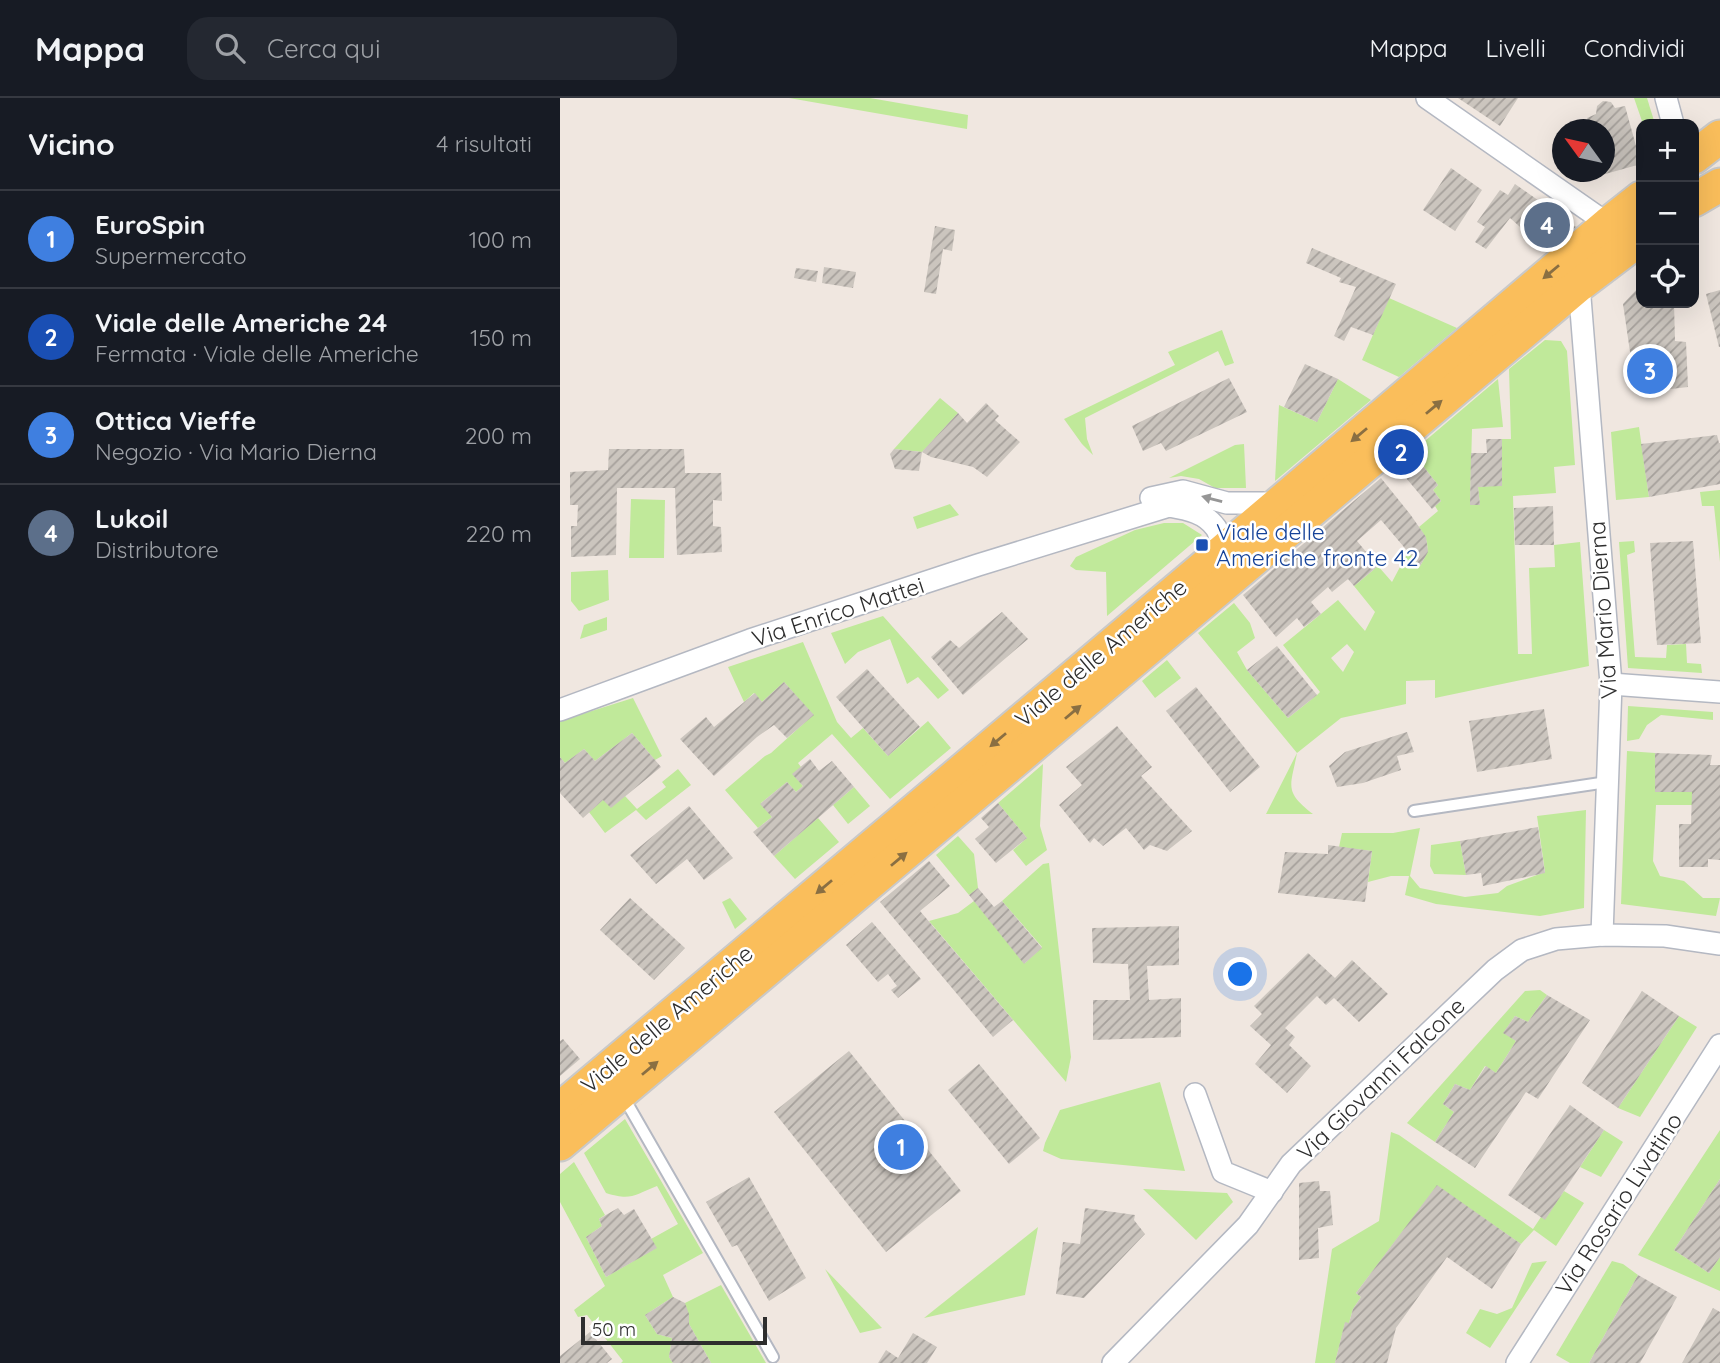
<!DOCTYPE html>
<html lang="it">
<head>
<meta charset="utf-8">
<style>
  :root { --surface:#171b24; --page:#242831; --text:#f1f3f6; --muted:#9ea1a6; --line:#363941; --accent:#3e7dff }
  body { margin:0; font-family:Quicksand,sans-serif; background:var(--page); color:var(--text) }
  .controls { position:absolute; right:21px; top:21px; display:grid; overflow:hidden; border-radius:14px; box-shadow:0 7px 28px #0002 }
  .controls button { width:63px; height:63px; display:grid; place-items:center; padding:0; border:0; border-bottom:2px solid var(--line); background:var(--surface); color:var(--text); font:35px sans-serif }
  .compass { position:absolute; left:992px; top:21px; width:63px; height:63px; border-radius:50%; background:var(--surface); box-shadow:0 7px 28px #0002; rotate:303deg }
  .scale { position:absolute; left:21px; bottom:18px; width:186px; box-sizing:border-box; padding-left:7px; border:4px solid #2e2e2e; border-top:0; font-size:19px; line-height:24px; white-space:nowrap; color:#2e2e2e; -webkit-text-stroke:5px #fff; paint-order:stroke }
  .you { position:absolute; left:681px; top:877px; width:24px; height:24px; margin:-18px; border:5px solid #fff; border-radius:50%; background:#1a73e8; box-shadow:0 0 0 10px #1a73e833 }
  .badge { display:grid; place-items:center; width:46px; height:46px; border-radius:50%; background:var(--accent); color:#fff; font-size:23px; font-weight:700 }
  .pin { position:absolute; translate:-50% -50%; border:4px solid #fff; box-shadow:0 2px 7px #0006 }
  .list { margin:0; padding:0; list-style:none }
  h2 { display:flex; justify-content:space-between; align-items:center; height:91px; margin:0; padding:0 28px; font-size:30px }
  h2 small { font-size:23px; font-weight:400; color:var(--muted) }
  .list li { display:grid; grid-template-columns:46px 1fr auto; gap:21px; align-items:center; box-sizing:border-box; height:98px; padding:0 28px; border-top:2px solid var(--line) }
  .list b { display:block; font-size:26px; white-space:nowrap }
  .list p { margin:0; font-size:23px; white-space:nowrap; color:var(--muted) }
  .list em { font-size:23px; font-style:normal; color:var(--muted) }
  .icon { flex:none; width:38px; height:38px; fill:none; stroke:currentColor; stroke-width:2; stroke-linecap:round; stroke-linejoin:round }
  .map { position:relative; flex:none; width:1160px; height:1265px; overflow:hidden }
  header { display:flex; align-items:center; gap:42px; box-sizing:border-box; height:98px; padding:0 35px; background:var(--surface); border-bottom:2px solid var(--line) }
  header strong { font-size:33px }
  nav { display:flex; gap:38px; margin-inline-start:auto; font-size:24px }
  .search { width:490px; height:63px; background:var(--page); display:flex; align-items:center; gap:18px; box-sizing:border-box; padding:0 24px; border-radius:21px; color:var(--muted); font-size:26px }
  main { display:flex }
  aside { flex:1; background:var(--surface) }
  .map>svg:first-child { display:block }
</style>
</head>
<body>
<header>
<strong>Mappa</strong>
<div class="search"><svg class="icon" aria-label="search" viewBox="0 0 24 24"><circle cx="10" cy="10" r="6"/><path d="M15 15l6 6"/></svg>Cerca qui</div>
<nav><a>Mappa</a><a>Livelli</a><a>Condividi</a></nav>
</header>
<main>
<aside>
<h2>Vicino<small>4 risultati</small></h2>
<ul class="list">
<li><span class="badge" style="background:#3f7fe0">1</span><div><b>EuroSpin</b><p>Supermercato</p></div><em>100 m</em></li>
<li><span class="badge" style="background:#1a4fb4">2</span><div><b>Viale delle Americhe 24</b><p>Fermata · Viale delle Americhe</p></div><em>150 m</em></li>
<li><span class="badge" style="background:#3f7fe0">3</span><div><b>Ottica Vieffe</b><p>Negozio · Via Mario Dierna</p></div><em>200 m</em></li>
<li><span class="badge" style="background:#5c6f8a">4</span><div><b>Lukoil</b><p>Distributore</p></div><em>220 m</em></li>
</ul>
</aside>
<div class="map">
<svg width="1160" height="1265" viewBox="0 0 1160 1265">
  <defs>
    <pattern id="building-hatch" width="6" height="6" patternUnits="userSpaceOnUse" patternTransform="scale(1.75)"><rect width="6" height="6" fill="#cbc5be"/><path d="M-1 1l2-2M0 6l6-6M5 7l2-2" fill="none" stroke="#a5a09b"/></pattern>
  </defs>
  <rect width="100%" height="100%" fill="#f0e7e0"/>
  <!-- park -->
  <g fill="#c0e99a" fill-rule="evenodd">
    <polygon points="229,0 310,0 408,17 407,31"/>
    <polygon points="1074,0 1087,0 1095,26 1083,26"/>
    <polygon points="829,200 897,230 839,279 802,262"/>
    <polygon points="662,232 674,265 665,268 658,253 525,320 527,341 533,357 522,346 504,321 615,267 608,254"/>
    <path d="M 985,242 L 1001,243 L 1007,253 L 1015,367 L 994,369 L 996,395 L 953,398 L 958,556 L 972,556 L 969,470 L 995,469 L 994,447 L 1020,444 L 1029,568 L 875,600 L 875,582 L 846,583 L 846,606 L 781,620 L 737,655 C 731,688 723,693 753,716 L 706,716 L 737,655 L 638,535 L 674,505 L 690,525 L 695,540 L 677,554 L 687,572 L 728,620 L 757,597 L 760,594 L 723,547 L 778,502 L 805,533 L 815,514 L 794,488 L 818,468 L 832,484 L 848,454 L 860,468 C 870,452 870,445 859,429 L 878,413 L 875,408 L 881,403 L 873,392 L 878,387 L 852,354 L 938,281 L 943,329 L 912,331 L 910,407 L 920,407 L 918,389 L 942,387 L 942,341 L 951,341 L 949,271 ZM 787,546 L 794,554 L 783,574 L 771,560 Z"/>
    <polygon points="778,281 811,302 715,383 719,307 757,324"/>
    <polygon points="380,300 398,315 362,354 334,351"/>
    <polygon points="1079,329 1089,399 1056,402 1051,334"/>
    <polygon points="684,346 686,390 655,390 639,381 621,378 609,380 675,347"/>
    <polygon points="1160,392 1160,464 1154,408 1142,408 1140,394"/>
    <polygon points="71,401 105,402 104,460 69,460"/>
    <polygon points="390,406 399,417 357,431 353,419"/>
    <polygon points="604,425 623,425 642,437 547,518 546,474 516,472 510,468 516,459 575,432"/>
    <polygon points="1074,443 1075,454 1067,457 1075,559 1106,560 1107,547 1126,546 1127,565 1141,566 1142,575 1068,570 1059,444"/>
    <polygon points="48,472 49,502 19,513 11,503 11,474"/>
    <polygon points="323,518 389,592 378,601 358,579 347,586 330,541 298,554 285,566 271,535"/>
    <polygon points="47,519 47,532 20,541 24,527"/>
    <polygon points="243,544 277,624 291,640 303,630 328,658 368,623 391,650 330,701 272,636 238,665 241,669 233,676 243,688 236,694 227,684 201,705 212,719 198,730 165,692 205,658 211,655 253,617 224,584 202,604 194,595 184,604 168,569"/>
    <polygon points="607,562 621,580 595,600 582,583"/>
    <polygon points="73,600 102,658 95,662 72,635 35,663 24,651 5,665 0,659 0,623"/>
    <polygon points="1068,608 1153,614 1153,622 1101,617 1087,627 1079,641 1067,643"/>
    <polygon points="1067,653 1095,655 1095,693 1132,694 1132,707 1096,707 1093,763 1100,778 1124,783 1143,800 1160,800 1156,818 1061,806"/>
    <polygon points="483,666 480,728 487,752 466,768 453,752 467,740 438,705"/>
    <polygon points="118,671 131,687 86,722 76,712 45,735 29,714 43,702 65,698 77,711 106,689 102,684"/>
    <polygon points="294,689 310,708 288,726 273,707"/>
    <polygon points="1026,712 1024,810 980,818 876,806 845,797 849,778 831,778 808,784 812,753 779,749 782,735 833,735 860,730 850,778 860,790 905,799 938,795 947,788 985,774 977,718"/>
    <polygon points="258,720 279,744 235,781 214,758"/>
    <polygon points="398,738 414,756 418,790 409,797 376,757"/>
    <polygon points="900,743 906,777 874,776 870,768 871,747"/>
    <polygon points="489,765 511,959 506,984 369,823 398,815 414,803 465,865 482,849 442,803 483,766"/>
    <polygon points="170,800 187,821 175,831 162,804"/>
    <polygon points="980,892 987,897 968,924 955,918 944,934 956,943 936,975 925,968 910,992 895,986 883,1006 894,1014 875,1044 847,1025 965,893"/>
    <polygon points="1119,918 1137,929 1080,1019 1058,1010"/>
    <polygon points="600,984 625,1073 501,1061 483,1053 485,1045 500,1012"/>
    <path d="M 65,1021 L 143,1155 L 103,1177 L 113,1199 L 85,1217 L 97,1236 L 112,1240 L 109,1259 L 113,1265 L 61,1265 L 63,1263 L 27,1217 L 18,1219 L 14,1212 L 45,1188 L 0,1104 L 0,1076 L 14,1064 L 45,1117 L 39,1121 L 42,1128 L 26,1139 L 46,1179 L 96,1150 L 91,1141 L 118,1126 L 97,1088 C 74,1097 71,1103 46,1095 L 24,1055 Z"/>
    <polygon points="1044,1032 1063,1044 1041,1079 1020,1069"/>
    <polygon points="1160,1032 1160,1081 1114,1152 1149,1175 1160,1159 1160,1193 1078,1157"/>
    <polygon points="831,1034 839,1037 973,1131 981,1119 985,1121 1004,1093 1024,1105 996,1148 974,1132 961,1146 877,1088 796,1195 801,1199 793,1211 789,1225 785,1225 775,1265 755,1265 772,1151 819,1123"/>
    <polygon points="583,1091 667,1095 673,1104 636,1142"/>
    <polygon points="478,1129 465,1197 364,1220"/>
    <polygon points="987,1163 930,1250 906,1235 920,1211 937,1216 952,1210 972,1165"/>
    <polygon points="1052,1163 1063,1166 1078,1177 1029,1265 1010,1265 996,1257"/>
    <polygon points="265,1171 322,1230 300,1235"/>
    <polygon points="161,1187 206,1265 151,1265 129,1226 125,1205"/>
  </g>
  <!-- building -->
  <g fill="url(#building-hatch)">
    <polygon points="898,0 958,0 940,28"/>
    <polygon points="1043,3 1051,4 1055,10 1065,8 1081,66 1031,80 1029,74 1044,74 1044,32 1030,32 1027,20 1036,16 1037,8"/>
    <polygon points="891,70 922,92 895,133 863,112"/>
    <polygon points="955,86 1016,129 987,153 950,120 926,151 915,144 925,129 917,124 940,92 948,97"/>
    <polygon points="375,128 395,132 392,153 383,151 376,196 364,194"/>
    <polygon points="752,150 836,186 813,237 791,229 784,243 774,238 796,189 779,184 781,180 746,165"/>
    <polygon points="264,169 296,174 293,190 262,185"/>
    <polygon points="236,170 258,173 256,184 234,180"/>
    <polygon points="1079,189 1081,189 1081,205 1114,205 1115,243 1126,244 1128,289 1076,295 1063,206"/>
    <polygon points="1160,192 1160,249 1159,249 1146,196"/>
    <polygon points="745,266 778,281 757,324 724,309"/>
    <polygon points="669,280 687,314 606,353 601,345 583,353 572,328"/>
    <polygon points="426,305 439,318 435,322 460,344 427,379 413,369 371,359 362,354 398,315 407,325"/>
    <polygon points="1157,337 1159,345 1160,345 1160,386 1089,399 1081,346"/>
    <polygon points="926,341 942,341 942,388 918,389 920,407 910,407 911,355 927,355"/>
    <polygon points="49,351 124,351 125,375 161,375 162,403 153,402 153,428 161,429 162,454 117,457 115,390 57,390 56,457 11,459 11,428 17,428 18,407 10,407 10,374 48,372"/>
    <polygon points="334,351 362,354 359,373 335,371 330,356"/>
    <polygon points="852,354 878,387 873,392 881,403 872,411 836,368"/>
    <polygon points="821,380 850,416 866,439 868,454 860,468 821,422 797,443 818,468 794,488 788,481 772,494 768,489 751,504 761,516 744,529 737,520 716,539 683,497"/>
    <polygon points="993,408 994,447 955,447 954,410"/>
    <polygon points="1133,443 1141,545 1097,547 1090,445"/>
    <polygon points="442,514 468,541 403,597 371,559 390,542 399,550"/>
    <polygon points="717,548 757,597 728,620 687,572"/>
    <polygon points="307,571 360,629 328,658 276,599"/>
    <polygon points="224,584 254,617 227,640 214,627 197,639 154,678 120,641 146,619 154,629 195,595 202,604"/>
    <polygon points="636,589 700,669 670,694 606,613"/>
    <polygon points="984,611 992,661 917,674 909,623"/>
    <polygon points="557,628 592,669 581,678 632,733 607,753 590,747 584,752 566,730 543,748 534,740 530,745 499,707 522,687 506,669"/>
    <polygon points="847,634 854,654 837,658 841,672 803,685 777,689 769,668 785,654"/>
    <polygon points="72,635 101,669 51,710 43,702 23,720 0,695 0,659 5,665 24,651 35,663"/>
    <polygon points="1095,655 1152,657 1150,667 1160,667 1160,762 1148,761 1148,769 1119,769 1119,726 1131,726 1132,694 1095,694"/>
    <polygon points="250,661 259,673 272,663 294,689 214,758 193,734 212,719 200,706 227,684 236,694 243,688 232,676"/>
    <polygon points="438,705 467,740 436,765 415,741 429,729 421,720"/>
    <polygon points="129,708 173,760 144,782 127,761 96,786 70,757"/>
    <polygon points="978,729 985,775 923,788 921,775 906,777 900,743"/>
    <polygon points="768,747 812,753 805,804 718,795 725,754 768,756"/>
    <polygon points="369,763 390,788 360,813 453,922 433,939 320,804"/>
    <polygon points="418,790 434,809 442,803 482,850 464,866 409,797"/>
    <polygon points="70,800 125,850 94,882 40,832"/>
    <polygon points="312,824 361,881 338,900 331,892 337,888 328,876 318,884 286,847"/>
    <polygon points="619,828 619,867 587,868 589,902 621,900 621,939 533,942 533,902 570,902 568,866 533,865 532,830"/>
    <polygon points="748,855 775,880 792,862 828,896 799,924 774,900 766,907 757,898 725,930 735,939 729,947 751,968 727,995 695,966 711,947 690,928 702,916 694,908"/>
    <polygon points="1082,893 1119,918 1058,1010 1022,985"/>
    <polygon points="987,897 1030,922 978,1001 966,994 915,1070 875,1044 894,1014 883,1006 895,986 910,992 926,968 936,975 956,943 943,935 955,918 968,924"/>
    <polygon points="3,941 20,961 0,978 0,943"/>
    <polygon points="289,953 401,1093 326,1154 214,1014"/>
    <polygon points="419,966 480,1040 449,1066 388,992"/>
    <polygon points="1010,1007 1044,1032 985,1122 948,1097"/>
    <polygon points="189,1079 246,1180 209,1203 177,1147 172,1149 146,1104"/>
    <polygon points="1160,1081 1160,1159 1149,1175 1114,1152"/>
    <polygon points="759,1083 760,1093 770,1093 773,1127 758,1130 759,1160 739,1162 739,1085"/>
    <polygon points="877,1087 961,1146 932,1191 887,1159 836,1230 827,1265 775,1265 785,1224 789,1225 793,1211 801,1199 796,1195"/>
    <polygon points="58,1110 64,1117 74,1111 97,1150 46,1179 26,1139 42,1128 39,1121"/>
    <polygon points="525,1110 575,1117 574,1122 585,1136 524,1200 496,1196 503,1144 520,1146"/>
    <polygon points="1078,1177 1117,1199 1080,1265 1029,1265"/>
    <polygon points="113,1199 125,1205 129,1216 129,1226 151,1265 113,1265 109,1259 112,1240 97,1236 85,1217"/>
    <polygon points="1153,1210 1160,1214 1160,1265 1122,1265"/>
    <polygon points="30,1234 52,1261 47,1265 0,1265 0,1258"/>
    <polygon points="353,1235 377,1249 367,1265 318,1265 326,1252 338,1260"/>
  </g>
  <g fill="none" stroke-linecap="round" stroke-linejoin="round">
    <defs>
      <g id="lane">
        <polyline points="854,713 1047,684"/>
        <polyline points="63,998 213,1259"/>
      </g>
      <g id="street">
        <polyline points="867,0 1048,126"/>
        <polyline points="1106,0 1113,26"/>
        <polyline points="1019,187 1051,586 1042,837"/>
        <polyline points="591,400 623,393 667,405 720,405"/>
        <polyline points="1051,586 1160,594"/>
        <path d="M 0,612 L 190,542 L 418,467 L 609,408 C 626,411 645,414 656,430 C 660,436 661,445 663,453"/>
        <polyline points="635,996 663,1074 712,1094"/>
        <polyline points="553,1265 688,1127 731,1066 935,872 962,852 996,841 1042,837 1105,838 1160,846"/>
        <polyline points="957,1265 1160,947"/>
      </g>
      <g id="primary">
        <polyline points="1134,59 1160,39"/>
        <polyline points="1134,102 1160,87"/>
        <polyline points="0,1011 663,453 1048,126 1081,100"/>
        <polyline points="0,1046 1019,187 1081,140"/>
      </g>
    </defs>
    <!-- lane casing -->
    <use href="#lane" stroke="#b4b8c2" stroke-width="14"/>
    <!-- street casing -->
    <use href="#street" stroke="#b4b8c2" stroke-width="24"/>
    <!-- primary casing -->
    <use href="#primary" stroke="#c9c9c9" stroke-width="37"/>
    <!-- lane -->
    <use href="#lane" stroke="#fff" stroke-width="10"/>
    <!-- street -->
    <use href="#street" stroke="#fff" stroke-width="21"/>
    <!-- primary -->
    <use href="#primary" stroke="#fabe5b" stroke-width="33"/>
  </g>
  <!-- one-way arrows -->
  <defs><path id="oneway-solid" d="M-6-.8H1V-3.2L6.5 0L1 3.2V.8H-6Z" transform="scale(1.75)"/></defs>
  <g fill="#8a6f42">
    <use href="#oneway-solid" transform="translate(991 174) rotate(140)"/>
    <use href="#oneway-solid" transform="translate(874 309) rotate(-40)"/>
    <use href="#oneway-solid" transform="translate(799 337) rotate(140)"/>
    <use href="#oneway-solid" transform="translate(513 614) rotate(-40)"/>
    <use href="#oneway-solid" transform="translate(438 642) rotate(140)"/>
    <use href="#oneway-solid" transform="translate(339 761) rotate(-40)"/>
    <use href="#oneway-solid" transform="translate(264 789) rotate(140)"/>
    <use href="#oneway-solid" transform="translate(90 970) rotate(-40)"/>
  </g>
  <use fill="#969696" href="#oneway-solid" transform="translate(652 401) rotate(-165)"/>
  <!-- markers -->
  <rect fill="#1a4fb4" stroke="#fff" stroke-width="2.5" x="635" y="440" width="14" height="14" rx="3.5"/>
  <g text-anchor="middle" stroke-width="5" stroke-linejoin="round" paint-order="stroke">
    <!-- transit labels -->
    <g font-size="23" fill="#164399" stroke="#fff" text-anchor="start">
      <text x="656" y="442">Viale delle<tspan x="656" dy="26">Americhe fronte 42</tspan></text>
    </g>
    <!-- street labels -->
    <g font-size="23" fill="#2e2e2e" stroke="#fff">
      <text transform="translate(1043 512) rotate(-94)" y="8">Via Mario Dierna</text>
      <text transform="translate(278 514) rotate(-18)" y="8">Via Enrico Mattei</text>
      <text transform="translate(541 555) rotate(-40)" y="8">Viale delle Americhe</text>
      <text transform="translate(107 921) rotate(-40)" y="8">Viale delle Americhe</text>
      <text transform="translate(821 981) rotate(-44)" y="8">Via Giovanni Falcone</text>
      <text transform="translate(1059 1106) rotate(-57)" y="8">Via Rosario Livatino</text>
    </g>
  </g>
</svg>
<div class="controls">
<button>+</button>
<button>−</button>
<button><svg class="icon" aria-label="locate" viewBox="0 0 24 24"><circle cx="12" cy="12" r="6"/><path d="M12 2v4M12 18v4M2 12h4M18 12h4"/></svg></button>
</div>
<svg class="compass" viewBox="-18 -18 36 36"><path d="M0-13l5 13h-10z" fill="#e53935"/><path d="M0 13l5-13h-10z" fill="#9ea1a6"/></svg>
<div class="scale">50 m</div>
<div class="you"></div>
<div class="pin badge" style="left:341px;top:1049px;background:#3f7fe0">1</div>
<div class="pin badge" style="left:841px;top:354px;background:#1a4fb4">2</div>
<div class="pin badge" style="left:1090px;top:273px;background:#3f7fe0">3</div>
<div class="pin badge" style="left:987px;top:127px;background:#5c6f8a">4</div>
</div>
</main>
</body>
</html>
